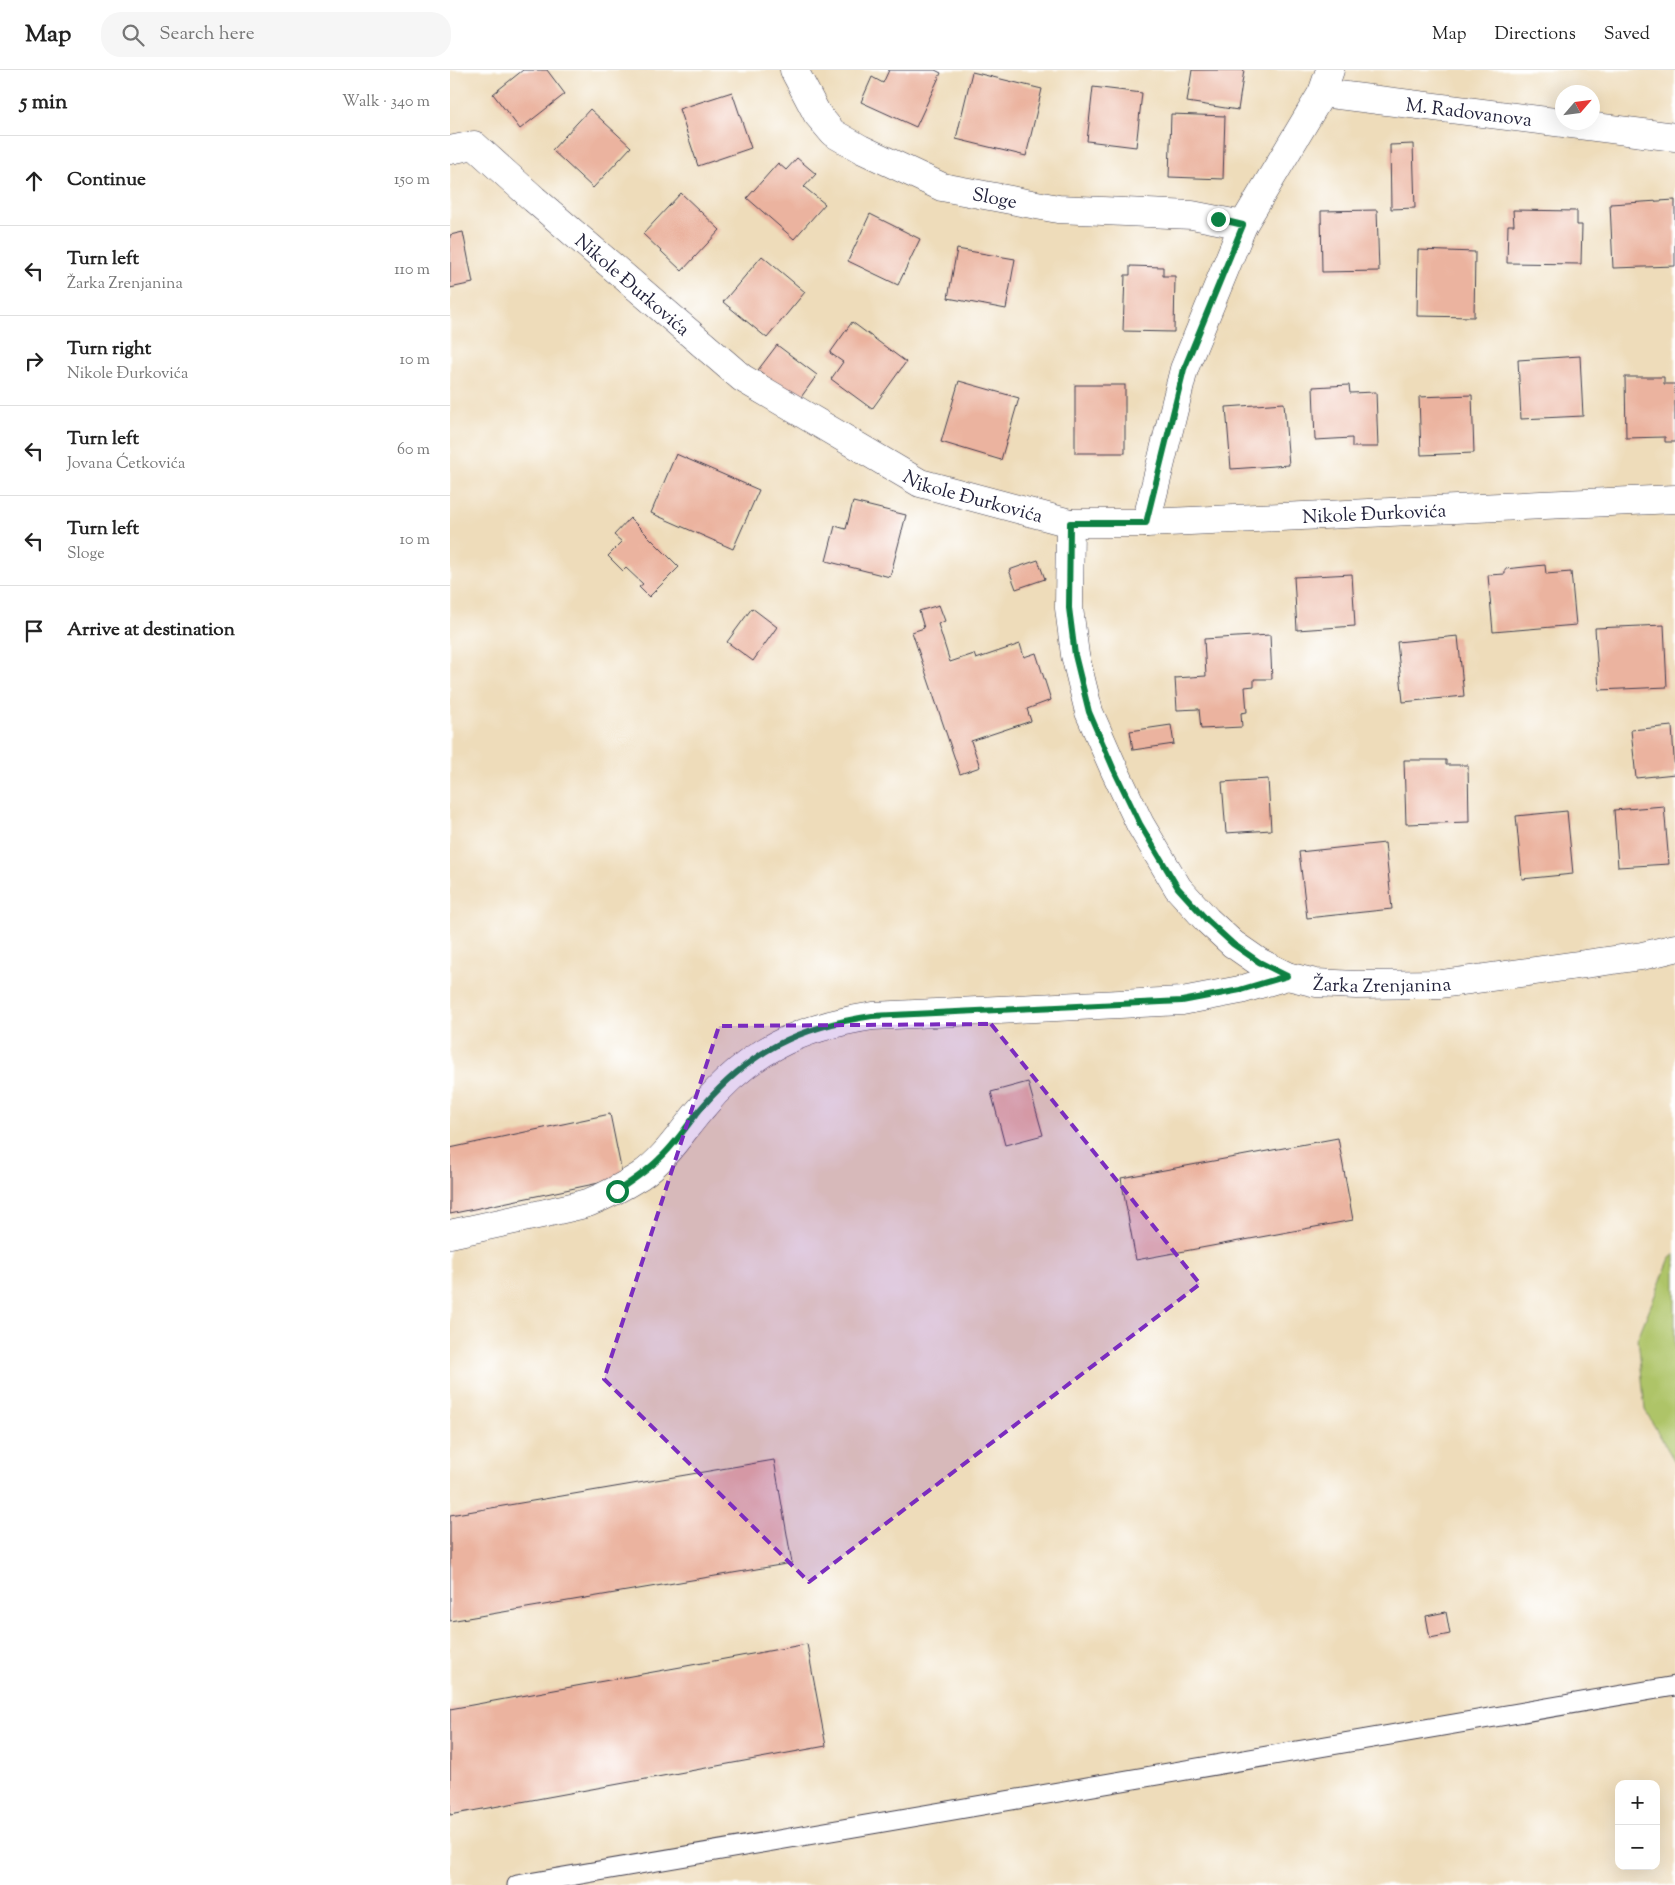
<!DOCTYPE html>
<html lang="en">
<head>
<meta charset="utf-8">
<style>
  :root { --surface:#fff; --page:#f6f6f6; --text:#222; --muted:#767676; --line:#e0e0e0 }
  body { margin:0; font-family:"Sorts Mill Goudy",serif; background:var(--page); color:var(--text) }
  .controls { position:absolute; right:15px; bottom:15px; display:grid; overflow:hidden; border-radius:10px; box-shadow:0 5px 20px #0002 }
  .controls button { width:45px; height:45px; display:grid; place-items:center; padding:0; border:0; border-bottom:1px solid var(--line); background:var(--surface); color:var(--text); font:25px sans-serif }
  .compass { position:absolute; left:1105px; top:15px; width:45px; height:45px; border-radius:50%; background:var(--surface); box-shadow:0 5px 20px #0002; rotate:62deg }
  .stop { position:absolute; width:15px; height:15px; margin:-11px; border:4px solid #0b8043; border-radius:50%; background:#fff }
  .stop.end { background:#0b8043; border-color:#fff; box-shadow:0 1px 5px #0008 }
  .list { margin:0; padding:0; list-style:none }
  h2 { display:flex; justify-content:space-between; align-items:center; height:65px; margin:0; padding:0 20px; font-size:21px }
  h2 small { font-size:16px; font-weight:400; color:var(--muted) }
  .list li { display:grid; grid-template-columns:32px 1fr auto; gap:15px; align-items:center; box-sizing:border-box; height:90px; padding:0 20px; border-top:1px solid var(--line) }
  .list b { display:block; font-size:19px; white-space:nowrap }
  .list p { margin:0; font-size:16px; white-space:nowrap; color:var(--muted) }
  .list em { font-size:16px; font-style:normal; color:var(--muted) }
  .icon { flex:none; width:28px; height:28px; fill:none; stroke:currentColor; stroke-width:2; stroke-linecap:round; stroke-linejoin:round }
  .map { position:relative; flex:none; width:1225px; height:1815px; overflow:hidden }
  header { display:flex; align-items:center; gap:30px; box-sizing:border-box; height:70px; padding:0 25px; background:var(--surface); border-bottom:1px solid var(--line) }
  header strong { font-size:24px }
  nav { display:flex; gap:28px; margin-inline-start:auto; font-size:18px }
  .search { width:350px; height:45px; background:var(--page); display:flex; align-items:center; gap:12px; box-sizing:border-box; padding:0 18px; border-radius:20px; color:var(--muted); font-size:19px }
  main { display:flex }
  aside { flex:1; background:var(--surface) }
  .map>svg:first-child { display:block }
</style>
</head>
<body>
<header>
<strong>Map</strong>
<div class="search"><svg class="icon" aria-label="search" viewBox="0 0 24 24"><circle cx="10" cy="10" r="6"/><path d="M15 15l6 6"/></svg>Search here</div>
<nav><a>Map</a><a>Directions</a><a>Saved</a></nav>
</header>
<main>
<aside>
<h2>5 min<small>Walk · 340 m</small></h2>
<ul class="list">
<li><svg class="icon" aria-label="ahead" viewBox="0 0 24 24"><path d="M12 20V5M6 11l6-6 6 6"/></svg><div><b>Continue</b></div><em>150 m</em></li>
<li><svg class="icon" aria-label="left" viewBox="0 0 24 24"><path d="M17 20v-9H6M10 6l-5 5 5 5"/></svg><div><b>Turn left</b><p>Žarka Zrenjanina</p></div><em>110 m</em></li>
<li><svg class="icon" aria-label="right" viewBox="0 0 24 24"><path d="M7 20v-9h11M14 6l5 5-5 5"/></svg><div><b>Turn right</b><p>Nikole Đurkovića</p></div><em>10 m</em></li>
<li><svg class="icon" aria-label="left" viewBox="0 0 24 24"><path d="M17 20v-9H6M10 6l-5 5 5 5"/></svg><div><b>Turn left</b><p>Jovana Ćetkovića</p></div><em>60 m</em></li>
<li><svg class="icon" aria-label="left" viewBox="0 0 24 24"><path d="M17 20v-9H6M10 6l-5 5 5 5"/></svg><div><b>Turn left</b><p>Sloge</p></div><em>10 m</em></li>
<li><svg class="icon" aria-label="arrive" viewBox="0 0 24 24"><path d="M6 21V4h12l-3 4 3 4H6"/></svg><div><b>Arrive at destination</b></div></li>
</ul>
</aside>
<div class="map">
<svg width="1225" height="1815" viewBox="0 0 1225 1815">
  <rect width="100%" height="100%" fill="#fff"/>
  <filter id="ink" filterUnits="userSpaceOnUse"><feTurbulence type="fractalNoise" baseFrequency=".02" numOctaves="2"/><feDisplacementMap in="SourceGraphic" scale="10" xChannelSelector="R" yChannelSelector="G"/><feConvolveMatrix kernelMatrix="1 2 1 2 8 2 1 2 1" color-interpolation-filters="sRGB"/></filter>
  <filter id="wash" filterUnits="userSpaceOnUse"><feTurbulence type="fractalNoise" baseFrequency=".0096" numOctaves="4" result="noise"/><feDisplacementMap in="SourceGraphic" scale="20" xChannelSelector="R" yChannelSelector="G"/><feGaussianBlur stdDeviation="1.12" result="paint"/><feColorMatrix in="noise" values="0 0 0 0 0 0 0 0 0 0 0 0 0 0 0 0 0 1.4 0 .05"/><feComposite in="paint" operator="in"/></filter>
  <g filter="url(#wash)">
    <rect width="100%" height="100%" fill="#eedcba"/>
    <!-- green -->
    <polygon fill="#aec468" stroke="#687352" points="1225,1184 1225,1392 1195,1340 1188,1267 1220,1188"/>
    <g id="blocks">
      <!-- building -->
      <g fill="#ebb39f">
        <polygon points="73,0 97,0 115,24 70,59 43,24"/>
        <polygon points="439,0 485,0 491,3 466,57 411,32 422,7 433,13"/>
        <polygon points="742,0 794,0 788,40 737,32"/>
        <polygon points="522,2 592,19 576,86 506,69"/>
        <polygon points="643,17 692,23 686,77 637,71"/>
        <polygon points="282,22 301,78 248,96 229,39"/>
        <polygon points="140,39 181,77 143,118 102,80"/>
        <polygon points="721,44 775,46 773,109 719,107"/>
        <polygon points="963,74 965,138 941,139 940,75"/>
        <polygon points="347,88 366,104 354,117 375,134 344,169 297,128 328,93 336,100"/>
        <polygon points="231,123 270,160 232,201 193,164"/>
        <polygon points="1225,130 1225,196 1163,198 1160,134"/>
        <polygon points="927,140 929,201 872,202 871,141"/>
        <polygon points="1063,140 1127,141 1127,155 1132,155 1131,194 1057,193 1058,155 1064,155"/>
        <polygon points="420,144 470,169 448,215 398,191"/>
        <polygon points="13,162 23,213 0,218 0,165"/>
        <polygon points="507,179 565,189 556,239 498,228"/>
        <polygon points="968,180 1025,182 1024,247 967,246"/>
        <polygon points="312,186 355,222 317,268 273,232"/>
        <polygon points="680,196 713,197 713,206 725,206 724,262 673,261 675,205 680,205"/>
        <polygon points="402,252 456,292 422,339 381,309 393,292 380,283"/>
        <polygon points="327,275 367,305 349,330 308,300"/>
        <polygon points="1130,286 1133,346 1071,349 1068,290"/>
        <polygon points="1175,307 1214,307 1214,314 1225,314 1225,372 1215,372 1215,367 1176,368"/>
        <polygon points="509,311 569,328 551,390 491,372"/>
        <rect x="625" y="315" width="50" height="68"/>
        <polygon points="899,315 900,323 926,322 928,377 902,377 902,368 865,370 863,317"/>
        <polygon points="1022,325 1024,383 971,385 969,327"/>
        <polygon points="834,333 839,395 781,399 776,337"/>
        <polygon points="226,384 309,420 283,479 201,443"/>
        <polygon points="403,432 456,445 440,507 376,491 385,456 396,459"/>
        <polygon points="180,448 229,497 199,527 189,517 193,514 176,498 173,501 158,486 172,472 164,465"/>
        <polygon points="588,490 595,509 566,519 559,500"/>
        <polygon points="1095,495 1096,504 1121,502 1126,555 1043,562 1038,505 1055,504 1055,499"/>
        <polygon points="902,504 905,556 847,560 844,507"/>
        <polygon points="489,535 495,551 488,554 500,592 524,584 526,589 570,574 574,587 586,583 601,630 577,639 581,651 521,671 530,697 510,704 462,562 474,558 469,541"/>
        <polygon points="302,538 327,557 303,591 277,572"/>
        <polygon points="1214,555 1217,617 1149,620 1145,558"/>
        <polygon points="820,565 822,609 804,609 804,616 795,617 797,642 791,643 792,657 751,659 749,639 727,640 725,608 756,606 754,569"/>
        <polygon points="1008,566 1014,626 953,632 947,572"/>
        <polygon points="721,655 724,674 683,680 680,661"/>
        <polygon points="1222,656 1225,704 1186,708 1181,660"/>
        <polygon points="954,690 996,690 996,695 1018,695 1019,752 956,754"/>
        <polygon points="818,709 821,760 776,763 772,712"/>
        <polygon points="1214,736 1219,794 1168,797 1164,740"/>
        <polygon points="1117,741 1123,804 1072,809 1066,746"/>
        <polygon points="935,773 942,839 857,848 849,782"/>
        <polygon points="578,1012 593,1065 555,1075 541,1022"/>
        <polygon points="160,1044 173,1108 0,1144 0,1078"/>
        <polygon points="888,1068 903,1150 686,1190 671,1108"/>
        <polygon points="324,1390 342,1493 0,1551 0,1445"/>
        <polygon points="996,1542 1000,1564 980,1568 976,1546"/>
        <polygon points="357,1574 376,1676 0,1745 0,1639"/>
      </g>
    </g>
  </g>
  <g filter="url(#ink)">
    <use href="#blocks" fill-opacity="0" stroke="#413e4e" stroke-width="1"/>
    <g fill="none" stroke-linecap="round" stroke-linejoin="round">
      <defs>
        <polyline id="service" points="67,1815 1225,1616"/>
        <g id="minor">
          <path id="s1" d="M 344,0 L 367,44 L 383,63 L 411,79 L 492,117 L 608,139 L 742,145 L 793,155"/>
          <path id="s2" d="M 872,23 L 1225,67"/>
          <path id="s3" d="M 0,80 L 24,75 L 84,129 L 292,308 L 470,413 L 620,453 L 696,453 L 1225,429"/>
          <path id="s4" d="M 620,453 L 619,538 L 625,585 L 639,642 L 664,699 L 690,754 L 728,818 L 757,850 L 783,874 L 809,892 L 837,906 L 866,913 L 906,915 L 991,914 L 1192,886 L 1225,878"/>
          <polyline points="696,453 734,299 793,155 872,23 880,0"/>
          <path d="M 0,1164 C 32,1157 64,1150 96,1143 C 110,1139 126,1137 140,1132 C 158,1125 174,1116 190,1106 C 215,1089 232,1061 251,1039 C 298,981 350,957 423,946 L 732,931 L 790,920 L 837,906"/>
        </g>
      </defs>
      <!-- service casing -->
      <use href="#service" stroke="#413e4e" stroke-width="21"/>
      <!-- minor casing -->
      <use href="#minor" stroke="#413e4e" stroke-width="29"/>
      <!-- service -->
      <use href="#service" stroke="#fff" stroke-width="19"/>
      <!-- minor -->
      <use href="#minor" stroke="#fff" stroke-width="28"/>
    </g>
  </g>
  <g fill="none" stroke-linecap="round" stroke-linejoin="round" filter="url(#ink)">
    <!-- route -->
    <path stroke="#0b8043" stroke-width="6" d="M 167,1121 C 182,1111 196,1102 209,1089 C 226,1074 238,1053 253,1036 C 302,980 349,957 422,946 L 732,931 L 790,920 L 837,906 L 809,892 L 783,874 L 757,850 L 728,818 L 690,754 L 664,700 L 639,642 L 625,585 L 619,538 L 620,453 L 696,453 L 734,299 L 793,155 L 768,149"/>
  </g>
  <!-- marked area -->
  <path fill="#7b2cbf" fill-opacity="0.2" stroke="#7b2cbf" stroke-width="4" stroke-dasharray="10 6" stroke-linejoin="round" d="M 541,954 L 750,1214 L 359,1512 L 154,1309 L 269,956 Z"/>
  <g text-anchor="middle" stroke-width="5" stroke-linejoin="round" paint-order="stroke">
    <!-- street labels -->
    <g font-size="19" fill="#22223b" stroke="#fff">
      <text dy="7" stroke="none"><textPath href="#s2" startOffset="148">M. Radovanova</textPath></text>
      <text dy="7" stroke="none"><textPath href="#s1" startOffset="250">Sloge</textPath></text>
      <text dy="7" stroke="none"><textPath href="#s3" startOffset="236">Nikole Đurkovića</textPath></text>
      <text dy="7" stroke="none"><textPath href="#s3" startOffset="641">Nikole Đurkovića</textPath></text>
      <text dy="7" stroke="none"><textPath href="#s3" startOffset="1046">Nikole Đurkovića</textPath></text>
      <text dy="7" stroke="none"><textPath href="#s4" startOffset="626">Žarka Zrenjanina</textPath></text>
    </g>
  </g>
</svg>
<div class="controls">
<button>+</button>
<button>−</button>
</div>
<svg class="compass" viewBox="-18 -18 36 36"><path d="M0-13l5 13h-10z" fill="#e53935"/><path d="M0 13l5-13h-10z" fill="#767676"/></svg>
<div class="stop" style="left:167px;top:1121px"></div>
<div class="stop end" style="left:768px;top:149px"></div>
</div>
</main>
</body>
</html>
